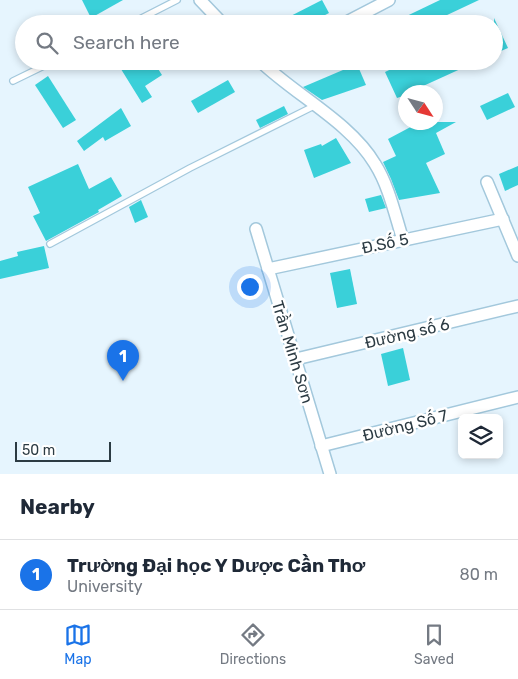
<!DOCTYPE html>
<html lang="en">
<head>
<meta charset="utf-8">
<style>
  :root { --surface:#fff; --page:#f2f2f3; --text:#1f2937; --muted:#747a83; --line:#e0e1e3; --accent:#1a73e8 }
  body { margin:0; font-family:Rubik,sans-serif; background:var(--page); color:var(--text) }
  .controls { position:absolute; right:15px; bottom:15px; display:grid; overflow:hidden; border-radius:8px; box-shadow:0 2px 8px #0003 }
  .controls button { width:45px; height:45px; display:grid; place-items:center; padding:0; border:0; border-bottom:1px solid var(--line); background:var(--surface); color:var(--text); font:25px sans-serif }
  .compass { position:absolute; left:398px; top:85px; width:45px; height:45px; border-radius:50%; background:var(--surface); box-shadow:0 2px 8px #0003; rotate:126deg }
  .scale { position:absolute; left:15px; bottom:12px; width:96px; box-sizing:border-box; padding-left:5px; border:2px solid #2c3b43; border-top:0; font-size:14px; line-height:18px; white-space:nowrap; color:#2c3b43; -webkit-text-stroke:4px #fff; paint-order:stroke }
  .you { position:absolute; left:249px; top:286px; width:18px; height:18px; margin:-12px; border:4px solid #fff; border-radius:50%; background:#1a73e8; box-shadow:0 0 0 8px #1a73e833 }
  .badge { display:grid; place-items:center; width:32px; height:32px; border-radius:50%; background:var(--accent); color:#fff; font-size:16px; font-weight:700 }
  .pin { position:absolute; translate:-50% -41px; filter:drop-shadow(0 1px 2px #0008) }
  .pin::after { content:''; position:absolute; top:26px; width:18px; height:15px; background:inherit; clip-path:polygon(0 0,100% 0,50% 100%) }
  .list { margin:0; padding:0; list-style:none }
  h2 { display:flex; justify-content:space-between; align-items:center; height:65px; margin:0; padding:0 20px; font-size:21px }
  h2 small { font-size:16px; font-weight:400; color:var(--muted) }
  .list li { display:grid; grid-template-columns:32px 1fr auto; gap:15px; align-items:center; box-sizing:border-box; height:70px; padding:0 20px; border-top:1px solid var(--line) }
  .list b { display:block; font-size:19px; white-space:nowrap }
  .list p { margin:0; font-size:16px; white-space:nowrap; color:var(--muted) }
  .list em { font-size:16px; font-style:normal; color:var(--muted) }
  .icon { flex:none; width:28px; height:28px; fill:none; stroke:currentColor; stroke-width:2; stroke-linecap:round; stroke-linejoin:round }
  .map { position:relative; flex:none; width:518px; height:474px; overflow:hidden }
  .search { position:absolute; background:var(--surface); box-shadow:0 2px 8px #0003; left:15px; right:15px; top:15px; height:55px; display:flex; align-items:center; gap:12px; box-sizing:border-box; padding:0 18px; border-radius:28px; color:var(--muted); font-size:19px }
  .sheet { height:135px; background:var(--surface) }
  nav { display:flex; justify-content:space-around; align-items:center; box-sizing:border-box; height:70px; border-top:1px solid var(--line); background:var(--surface); font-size:14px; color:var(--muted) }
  nav a { display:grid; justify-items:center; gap:2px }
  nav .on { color:var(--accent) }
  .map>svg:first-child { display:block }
</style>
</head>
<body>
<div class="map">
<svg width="518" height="474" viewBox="0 0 518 474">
  <rect width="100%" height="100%" fill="#e6f5fe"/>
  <!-- building -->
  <g fill="#3ad0d9">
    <polygon points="82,0 123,0 91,18"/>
    <polygon points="322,0 329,13 308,24 275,24"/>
    <polygon points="440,0 479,0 428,24 390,24"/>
    <polygon points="494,18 508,48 494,54"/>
    <polygon points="116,61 153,61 162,75 145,86 152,97 142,103"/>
    <polygon points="408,61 478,61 410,92 406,92 406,95 397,98 385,72"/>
    <polygon points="357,64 366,85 322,100 303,87"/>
    <polygon points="48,76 76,120 63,128 35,85"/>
    <polygon points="228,80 235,92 198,113 191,101"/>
    <polygon points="508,93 515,107 487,120 480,106"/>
    <polygon points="284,106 288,114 260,128 256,120"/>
    <polygon points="121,108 131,126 105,141 103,137 84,151 77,141"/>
    <polygon points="420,122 456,122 436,133 445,154 426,163 440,193 399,200 391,179 383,162 396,156 388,139"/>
    <polygon points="336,138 351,163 314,178 304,150 321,144 322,146"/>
    <polygon points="78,164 89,189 111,177 122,196 98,210 99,212 46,241 33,216 40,213 28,187"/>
    <polygon points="518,166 518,185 505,191 499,174"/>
    <polygon points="381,195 386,208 369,212 365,199"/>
    <polygon points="141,200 148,217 135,223 129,207"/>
    <polygon points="44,246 49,268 0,279 0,261 18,256 17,252"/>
    <polygon points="350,269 357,304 337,308 330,273"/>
    <polygon points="403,348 410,380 388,386 381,354"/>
  </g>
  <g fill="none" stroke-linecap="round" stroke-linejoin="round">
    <defs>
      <g id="lane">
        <polyline points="130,24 177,0"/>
        <polyline points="13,81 54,61"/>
        <polyline points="50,244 190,168 314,106"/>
      </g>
      <g id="street">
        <polyline points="200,0 223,24"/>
        <polyline points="343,24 389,0"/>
        <path d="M 260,61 C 295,95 350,122 375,164 C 389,186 395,215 403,240"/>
        <polyline points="487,182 518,256"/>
        <polyline points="256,229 330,474"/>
        <polyline points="268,269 503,219"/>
        <polyline points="296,359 518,306"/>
        <polyline points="321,446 518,397"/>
      </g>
    </defs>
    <!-- lane casing -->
    <use href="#lane" stroke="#a3c8dc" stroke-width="8"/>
    <!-- street casing -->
    <use href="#street" stroke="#a3c8dc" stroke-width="14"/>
    <!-- lane -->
    <use href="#lane" stroke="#fff" stroke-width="5.5"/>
    <!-- street -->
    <use href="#street" stroke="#fff" stroke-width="11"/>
  </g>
  <g text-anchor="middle" stroke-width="5" stroke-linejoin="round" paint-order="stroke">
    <!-- street labels -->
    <g font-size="16" fill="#2c3b43" stroke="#fff">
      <text transform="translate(385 243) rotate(-12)" y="6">Đ.Số 5</text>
      <text transform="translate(407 333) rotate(-13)" y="6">Đường số 6</text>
      <text transform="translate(293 352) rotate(73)" y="6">Trần Minh Sơn</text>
      <text transform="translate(405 425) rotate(-14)" y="6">Đường Số 7</text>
    </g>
  </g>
</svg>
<div class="controls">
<button><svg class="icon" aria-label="layers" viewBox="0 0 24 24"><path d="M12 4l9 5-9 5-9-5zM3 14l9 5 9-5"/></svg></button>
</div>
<svg class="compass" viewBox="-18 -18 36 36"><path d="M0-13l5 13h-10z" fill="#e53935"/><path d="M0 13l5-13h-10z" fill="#747a83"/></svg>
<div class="scale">50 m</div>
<div class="you"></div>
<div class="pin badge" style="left:123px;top:381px">1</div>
<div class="search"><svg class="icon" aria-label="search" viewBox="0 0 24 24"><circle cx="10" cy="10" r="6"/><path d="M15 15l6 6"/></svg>Search here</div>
</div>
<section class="sheet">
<h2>Nearby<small></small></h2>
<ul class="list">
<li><span class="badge">1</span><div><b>Trường Đại học Y Dược Cần Thơ</b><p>University</p></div><em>80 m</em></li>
</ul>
</section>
<nav>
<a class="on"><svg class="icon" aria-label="map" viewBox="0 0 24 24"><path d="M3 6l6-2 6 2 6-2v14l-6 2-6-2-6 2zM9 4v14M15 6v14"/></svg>Map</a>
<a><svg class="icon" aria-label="directions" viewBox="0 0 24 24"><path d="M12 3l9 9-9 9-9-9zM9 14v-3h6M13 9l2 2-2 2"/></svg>Directions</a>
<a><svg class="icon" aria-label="saved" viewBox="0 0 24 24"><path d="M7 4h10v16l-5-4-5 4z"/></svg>Saved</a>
</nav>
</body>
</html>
